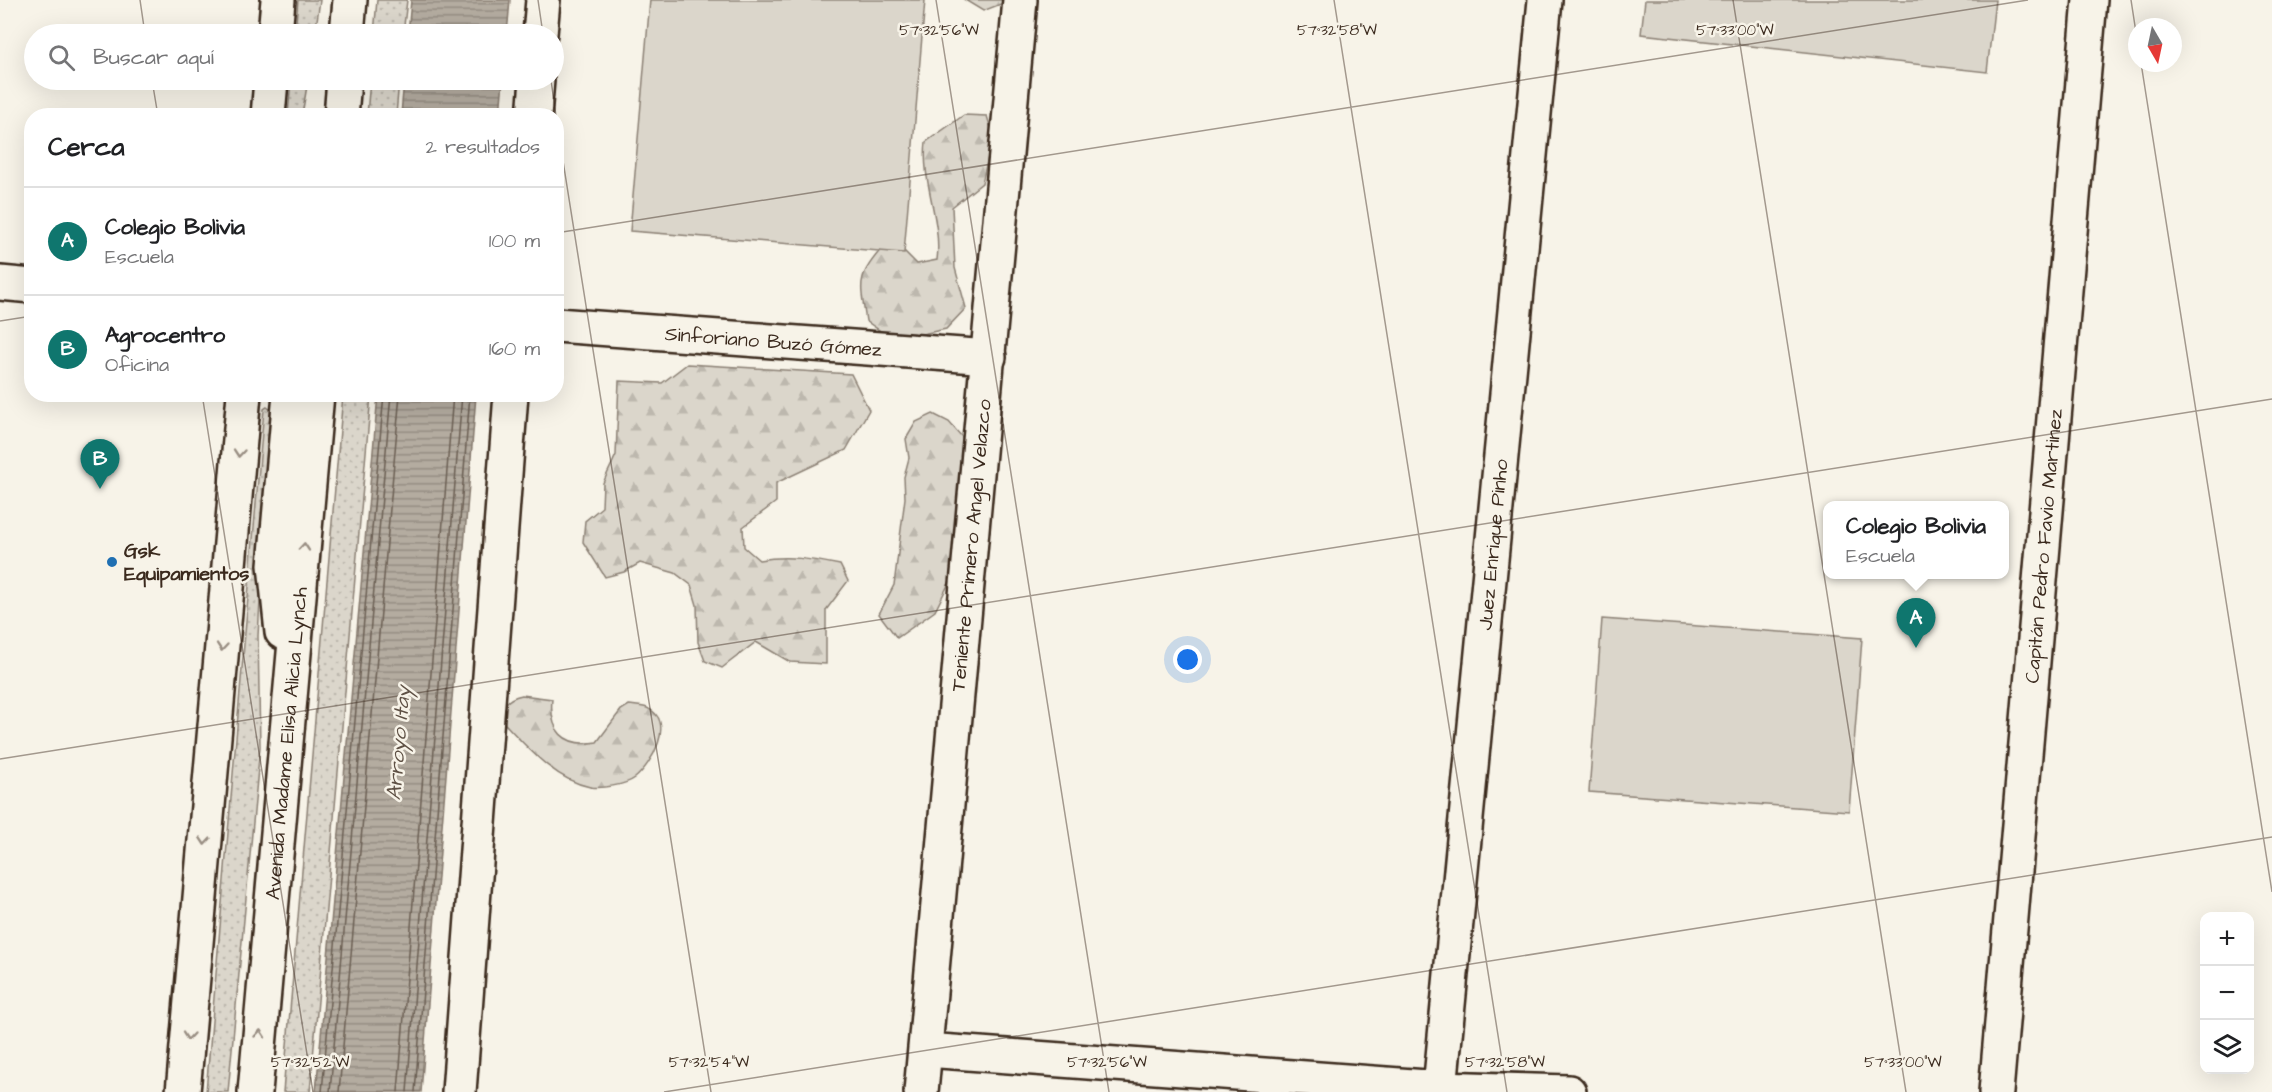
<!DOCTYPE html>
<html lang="es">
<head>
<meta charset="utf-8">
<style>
  :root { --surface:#fff; --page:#f2f2f2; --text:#202124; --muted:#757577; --line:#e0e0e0; --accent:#0f766e }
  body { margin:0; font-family:"Architects Daughter",sans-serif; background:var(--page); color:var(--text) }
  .controls { position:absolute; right:18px; bottom:18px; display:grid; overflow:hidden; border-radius:12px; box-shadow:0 6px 24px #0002 }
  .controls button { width:54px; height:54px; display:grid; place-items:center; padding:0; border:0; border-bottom:2px solid var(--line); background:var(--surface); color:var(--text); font:30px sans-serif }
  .compass { position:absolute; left:2128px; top:18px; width:54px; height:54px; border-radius:50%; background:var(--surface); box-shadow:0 6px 24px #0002; rotate:171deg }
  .you { position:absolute; left:1188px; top:660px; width:21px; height:21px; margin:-15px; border:4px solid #fff; border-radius:50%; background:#1a73e8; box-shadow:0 0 0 9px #1a73e833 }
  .badge { display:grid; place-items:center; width:39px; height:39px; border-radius:50%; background:var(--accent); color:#fff; font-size:20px; font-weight:700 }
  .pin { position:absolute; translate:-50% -50px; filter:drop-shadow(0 2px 3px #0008) }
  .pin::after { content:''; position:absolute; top:32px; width:21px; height:18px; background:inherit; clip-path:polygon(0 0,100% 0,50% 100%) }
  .popup { position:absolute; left:1823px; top:501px; width:186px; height:78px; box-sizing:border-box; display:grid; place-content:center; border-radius:12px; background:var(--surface); filter:drop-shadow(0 2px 4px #0005); font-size:20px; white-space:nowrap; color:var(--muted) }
  .popup b { font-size:22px; color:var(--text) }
  .popup::after { content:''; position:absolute; left:50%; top:100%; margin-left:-12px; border:12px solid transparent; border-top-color:var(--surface) }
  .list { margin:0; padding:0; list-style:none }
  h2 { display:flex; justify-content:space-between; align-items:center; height:78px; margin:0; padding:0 24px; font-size:26px }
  h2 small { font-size:20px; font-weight:400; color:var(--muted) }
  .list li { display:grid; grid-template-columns:39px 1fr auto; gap:18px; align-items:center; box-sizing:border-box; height:108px; padding:0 24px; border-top:2px solid var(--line) }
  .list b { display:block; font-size:22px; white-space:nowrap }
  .list p { margin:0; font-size:20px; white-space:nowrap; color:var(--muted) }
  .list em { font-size:20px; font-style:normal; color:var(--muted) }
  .icon { flex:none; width:33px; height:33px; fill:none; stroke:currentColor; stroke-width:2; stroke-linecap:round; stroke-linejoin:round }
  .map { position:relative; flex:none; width:2272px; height:1092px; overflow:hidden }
  .search { position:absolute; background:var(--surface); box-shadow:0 6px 24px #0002; left:24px; top:24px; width:540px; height:66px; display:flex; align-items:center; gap:15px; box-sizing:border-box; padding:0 21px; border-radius:33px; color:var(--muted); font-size:22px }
  .panel { position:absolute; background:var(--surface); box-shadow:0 6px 24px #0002; left:24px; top:108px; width:540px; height:294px; border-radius:24px }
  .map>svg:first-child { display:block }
</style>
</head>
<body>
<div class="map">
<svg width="2272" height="1092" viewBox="0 0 2272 1092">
  <defs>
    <pattern id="grass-dots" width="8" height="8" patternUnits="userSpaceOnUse" patternTransform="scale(1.5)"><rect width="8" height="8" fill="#dbd6cb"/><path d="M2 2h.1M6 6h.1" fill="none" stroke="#bdb8ae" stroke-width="1.8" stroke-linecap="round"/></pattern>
    <pattern id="forest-firs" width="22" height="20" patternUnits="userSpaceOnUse" patternTransform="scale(1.5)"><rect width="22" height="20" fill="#dbd6cb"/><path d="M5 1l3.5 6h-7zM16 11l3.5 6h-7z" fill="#bdb8ae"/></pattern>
    <pattern id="water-rules" width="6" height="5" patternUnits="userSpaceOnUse" patternTransform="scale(1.5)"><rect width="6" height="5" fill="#b4aca0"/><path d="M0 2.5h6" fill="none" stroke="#948c82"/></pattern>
  </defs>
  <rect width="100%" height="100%" fill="#f7f3e8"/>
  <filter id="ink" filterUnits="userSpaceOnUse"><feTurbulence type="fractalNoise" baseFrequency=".0167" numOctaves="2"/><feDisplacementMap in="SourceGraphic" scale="12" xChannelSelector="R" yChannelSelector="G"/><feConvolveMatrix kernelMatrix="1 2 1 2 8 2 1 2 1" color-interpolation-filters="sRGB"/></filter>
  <g filter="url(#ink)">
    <!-- grass -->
    <g fill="url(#grass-dots)" stroke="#8b8074" stroke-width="1.5">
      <polygon points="298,0 320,0 315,34 295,34"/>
      <polygon points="377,0 407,0 403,34 374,34"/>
      <polygon points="291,80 308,80 302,115 288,115"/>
      <polygon points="370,80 399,80 396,115 367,115"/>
      <polygon points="343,395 371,395 310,1092 283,1092"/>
      <polygon points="267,407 271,410 258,636 260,747 228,1092 206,1092 264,409"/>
    </g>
    <!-- forest -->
    <g fill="url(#forest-firs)" stroke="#8b8074" stroke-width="1.5">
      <polygon points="965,0 1003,0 1001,4 983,11"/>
      <path d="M 964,115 L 987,116 L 993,135 L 982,183 L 952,207 L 955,268 L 966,308 L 946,329 L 903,338 L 885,334 L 866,321 C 860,282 856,277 884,246 L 903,250 L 917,264 L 937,260 C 942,220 921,182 926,142 Z"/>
      <path d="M 687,364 L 851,374 L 869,410 L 846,450 L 776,483 L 776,502 L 743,527 L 744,547 L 759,560 C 788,555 811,559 840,565 L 848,581 L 826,610 L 826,664 L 790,662 L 756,642 L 722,668 L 705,661 L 698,642 L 697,605 L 691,585 L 675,573 L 640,563 L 624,572 L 605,577 L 583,542 L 585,521 L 602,507 L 603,483 L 616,455 L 619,381 L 662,383 Z"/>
      <polygon points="933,414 949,422 962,437 969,459 950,581 935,611 897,638 879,614 894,585 905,498 904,477 909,458 906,439 916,422"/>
      <path d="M 522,695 L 552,699 C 549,730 563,748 597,742 L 621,710 L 629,705 C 635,706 642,706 647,708 C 677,721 651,765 635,778 C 626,785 600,789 590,787 C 555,780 528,748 505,724 C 499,708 506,698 522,695 Z"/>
    </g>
    <!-- green -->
    <g fill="#dbd6cb" stroke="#8b8074" stroke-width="1.5">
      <polygon points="650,0 925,0 904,253 630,231"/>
      <polygon points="1645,0 1995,0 1987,72 1641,34"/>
      <polygon points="1602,619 1862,638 1849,811 1589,792"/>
    </g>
    <!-- water -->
    <g fill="url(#water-rules)" stroke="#84786c" stroke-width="1.5">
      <polygon points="411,0 510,0 507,34 408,34"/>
      <polygon points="404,80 503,80 500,115 401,115"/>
      <polygon points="378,395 476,395 421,1092 316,1092"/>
    </g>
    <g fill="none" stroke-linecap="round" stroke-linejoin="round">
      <!-- shore -->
      <g stroke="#6b5e52" stroke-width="1.5">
        <polyline points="322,1092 384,394"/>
        <polyline points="330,1092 391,394"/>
        <polyline points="339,1092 400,394"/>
        <polyline points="398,1092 453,394"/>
        <polyline points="407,1092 462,394"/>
        <polyline points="415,1092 470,394"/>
      </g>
      <defs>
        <g id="minor">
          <path id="s1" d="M 556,325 L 989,357"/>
          <polyline points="926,1050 1440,1088 1569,1092"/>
          <path id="s2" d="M 1440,1088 L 1545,0"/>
          <path id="s3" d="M 921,1092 L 1020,0"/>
          <path id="s4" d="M 1996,1092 L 2090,0"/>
        </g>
        <polyline id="tertiary" points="0,283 32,286"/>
        <g id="secondary">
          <polyline points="540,34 543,0"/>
          <polyline points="534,116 537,80"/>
          <polyline points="459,1092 511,394"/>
        </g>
        <g id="trunk">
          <polyline points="275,34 278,0"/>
          <polyline points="347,34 350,0"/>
          <polyline points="268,116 271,80"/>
          <polyline points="341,116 344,80"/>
          <polyline points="282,632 275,565 290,394"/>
          <polyline points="183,1092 244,394"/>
          <path id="s5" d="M 255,1092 L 317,394"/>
        </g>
      </defs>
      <!-- minor casing -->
      <use href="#minor" stroke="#3b2a1e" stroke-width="38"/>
      <!-- tertiary casing -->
      <use href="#tertiary" stroke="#3b2a1e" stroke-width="38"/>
      <!-- secondary casing -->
      <use href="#secondary" stroke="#3b2a1e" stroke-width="38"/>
      <!-- trunk casing -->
      <use href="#trunk" stroke="#3b2a1e" stroke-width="38"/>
      <!-- minor -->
      <use href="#minor" stroke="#f7f3e8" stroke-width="33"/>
      <!-- tertiary -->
      <use href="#tertiary" stroke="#f7f3e8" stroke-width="33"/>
      <!-- secondary -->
      <use href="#secondary" stroke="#f7f3e8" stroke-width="33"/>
      <!-- trunk -->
      <use href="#trunk" stroke="#f7f3e8" stroke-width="33"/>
    </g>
    <!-- one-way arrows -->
    <defs><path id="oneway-chevron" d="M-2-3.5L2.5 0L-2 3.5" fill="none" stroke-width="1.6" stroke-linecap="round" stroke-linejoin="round" transform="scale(1.5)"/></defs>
    <g stroke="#998e83">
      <use href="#oneway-chevron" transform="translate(239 453) rotate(95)"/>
      <use href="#oneway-chevron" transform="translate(304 547) rotate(-85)"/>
      <use href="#oneway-chevron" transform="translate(222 647) rotate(95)"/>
      <use href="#oneway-chevron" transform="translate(205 841) rotate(95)"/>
      <use href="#oneway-chevron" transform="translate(260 1034) rotate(-85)"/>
      <use href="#oneway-chevron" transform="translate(188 1036) rotate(95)"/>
    </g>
  </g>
  <!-- ticks -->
  <path fill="none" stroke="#3b2a1e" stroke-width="1.5" stroke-opacity="0.45" d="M 140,0 L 145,34M 538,0 L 543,34M 936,0 L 1109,1092M 1334,0 L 1507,1092M 1733,0 L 1906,1092M 2131,0 L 2137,39M 2141,63 L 2272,892M 152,80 L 158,116M 551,80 L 556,116M 556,117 L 711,1092M 556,233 L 2028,0M 0,321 L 32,316M 202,394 L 313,1092M 0,759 L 2272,399M 664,1092 L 2272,837"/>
  <!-- markers -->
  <circle fill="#1f6fb2" stroke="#f7f3e8" stroke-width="2" cx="112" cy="562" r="6"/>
  <g text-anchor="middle" stroke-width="5" stroke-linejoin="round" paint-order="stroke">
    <!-- street labels -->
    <g font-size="20" fill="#3b2a1e" stroke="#f7f3e8">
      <text dy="7" stroke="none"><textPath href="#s1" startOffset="218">Sinforiano Buzó Gómez</textPath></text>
      <text dy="7" stroke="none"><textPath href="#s2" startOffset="546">Juez Enrique Pinho</textPath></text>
      <text dy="7" stroke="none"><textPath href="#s3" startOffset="549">Teniente Primero Angel Velazco</textPath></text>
      <text dy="7" stroke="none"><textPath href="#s4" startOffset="548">Capitán Pedro Favio Martinez</textPath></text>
      <text dy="7" stroke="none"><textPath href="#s5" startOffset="350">Avenida Madame Elisa Alicia Lynch</textPath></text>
    </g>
    <!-- poi labels -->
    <g font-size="20" font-weight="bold" fill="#3b2a1e" stroke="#f7f3e8" text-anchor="start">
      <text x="124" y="557">Gsk<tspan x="124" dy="23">Equipamientos</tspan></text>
    </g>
    <!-- water labels -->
    <g font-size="21" font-style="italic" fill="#5f5145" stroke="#f7f3e8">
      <text transform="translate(398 743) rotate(-85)" y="7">Arroyo Itay</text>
    </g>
  </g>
  <g font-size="15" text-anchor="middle" fill="#3b2a1e" stroke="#f7f3e8" stroke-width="5" stroke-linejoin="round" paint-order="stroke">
    <text x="939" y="35">57°32'56"W</text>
    <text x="1337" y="35">57°32'58"W</text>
    <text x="1735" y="35">57°33'00"W</text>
    <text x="310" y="1067">57°32'52"W</text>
    <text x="709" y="1067">57°32'54"W</text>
    <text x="1107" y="1067">57°32'56"W</text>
    <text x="1505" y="1067">57°32'58"W</text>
    <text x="1903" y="1067">57°33'00"W</text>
  </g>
</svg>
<div class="controls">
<button>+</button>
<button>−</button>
<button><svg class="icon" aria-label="layers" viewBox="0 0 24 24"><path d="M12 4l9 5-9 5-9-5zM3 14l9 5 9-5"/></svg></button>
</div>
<svg class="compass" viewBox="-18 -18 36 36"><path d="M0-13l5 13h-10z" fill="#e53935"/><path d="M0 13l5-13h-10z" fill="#757577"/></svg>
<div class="you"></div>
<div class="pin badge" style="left:1916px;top:648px">A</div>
<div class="popup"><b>Colegio Bolivia</b>Escuela</div>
<div class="pin badge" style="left:100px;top:489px">B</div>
<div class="search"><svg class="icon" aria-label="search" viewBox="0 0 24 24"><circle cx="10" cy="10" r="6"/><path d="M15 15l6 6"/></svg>Buscar aquí</div>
<section class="panel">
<h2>Cerca<small>2 resultados</small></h2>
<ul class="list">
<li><span class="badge">A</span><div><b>Colegio Bolivia</b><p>Escuela</p></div><em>100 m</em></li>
<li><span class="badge">B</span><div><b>Agrocentro</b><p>Oficina</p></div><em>160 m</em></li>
</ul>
</section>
</div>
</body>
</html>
